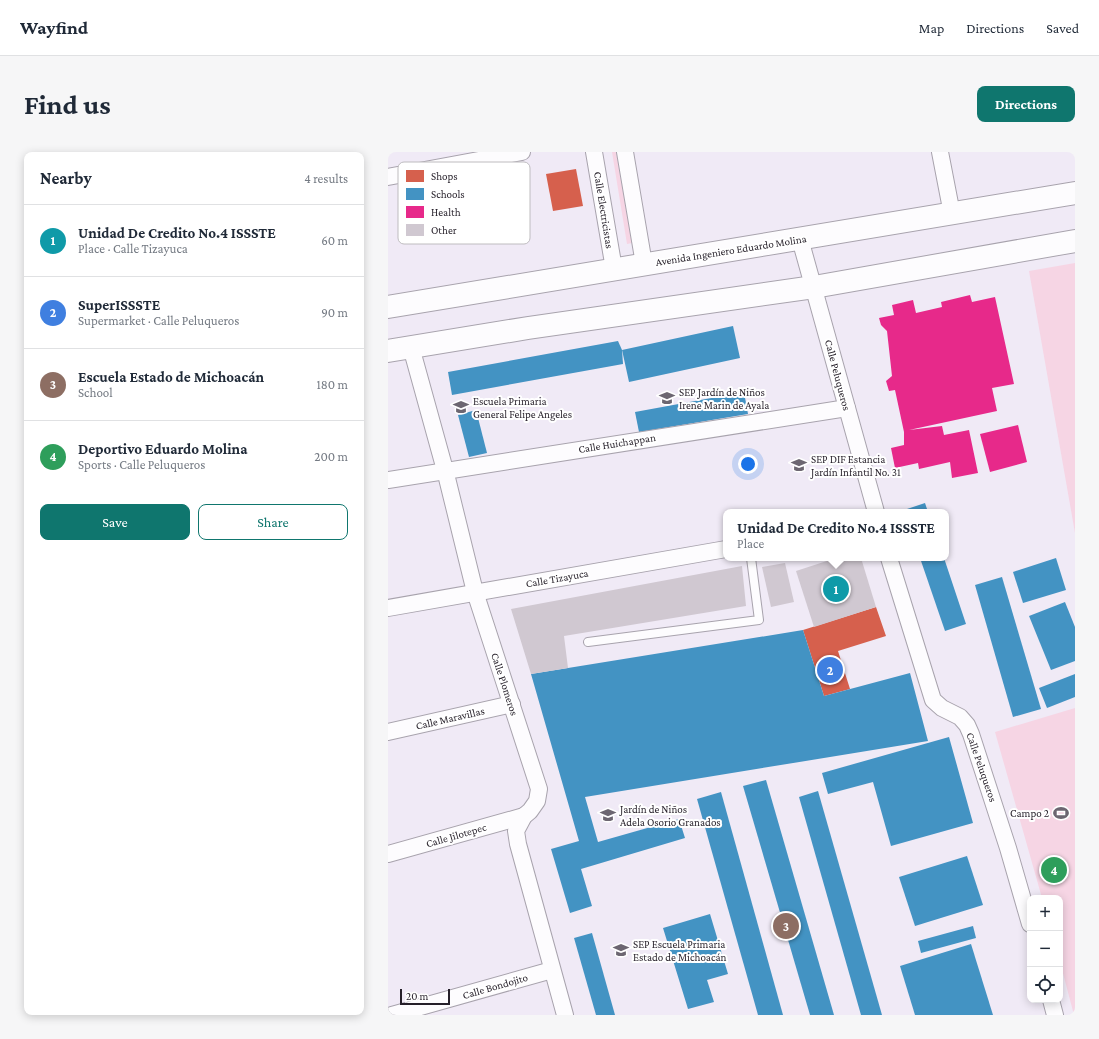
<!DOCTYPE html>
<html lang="en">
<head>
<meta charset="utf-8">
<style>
  :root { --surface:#fff; --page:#f6f6f7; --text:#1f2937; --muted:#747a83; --line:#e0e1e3; --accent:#0f766e }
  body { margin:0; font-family:"Crimson Pro",serif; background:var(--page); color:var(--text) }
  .controls { position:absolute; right:12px; bottom:12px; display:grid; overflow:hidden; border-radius:8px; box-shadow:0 2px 10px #0003 }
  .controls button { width:36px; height:36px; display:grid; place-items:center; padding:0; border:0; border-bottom:1px solid var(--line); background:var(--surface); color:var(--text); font:20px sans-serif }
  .scale { position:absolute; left:12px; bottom:10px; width:50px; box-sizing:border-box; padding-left:4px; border:2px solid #251f29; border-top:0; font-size:11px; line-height:14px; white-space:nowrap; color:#251f29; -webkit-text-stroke:3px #fff; paint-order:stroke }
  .you { position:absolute; left:360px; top:312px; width:14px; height:14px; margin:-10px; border:3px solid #fff; border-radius:50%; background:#1a73e8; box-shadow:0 0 0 6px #1a73e833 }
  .badge { display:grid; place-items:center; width:26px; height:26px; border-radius:50%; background:var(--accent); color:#fff; font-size:13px; font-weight:700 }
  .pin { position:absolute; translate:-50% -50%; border:2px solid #fff; box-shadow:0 1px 4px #0006 }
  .popup { position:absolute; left:335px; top:357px; width:226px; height:52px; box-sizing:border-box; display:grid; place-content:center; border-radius:8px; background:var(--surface); filter:drop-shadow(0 1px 3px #0005); font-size:13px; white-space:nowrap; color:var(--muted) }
  .popup b { font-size:15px; color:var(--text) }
  .popup::after { content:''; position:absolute; left:50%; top:100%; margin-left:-8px; border:8px solid transparent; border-top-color:var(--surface) }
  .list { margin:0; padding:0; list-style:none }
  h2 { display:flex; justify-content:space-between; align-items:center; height:52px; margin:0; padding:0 16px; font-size:17px }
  h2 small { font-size:13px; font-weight:400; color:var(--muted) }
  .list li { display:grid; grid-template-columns:26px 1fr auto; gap:12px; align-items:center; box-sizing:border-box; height:72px; padding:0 16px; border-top:1px solid var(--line) }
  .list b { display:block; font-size:15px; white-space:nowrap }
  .list p { margin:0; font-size:13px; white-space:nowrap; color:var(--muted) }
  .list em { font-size:13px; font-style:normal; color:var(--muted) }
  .actions { display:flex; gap:8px; padding:12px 16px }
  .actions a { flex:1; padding:9px 0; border:1px solid var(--accent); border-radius:8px; text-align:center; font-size:14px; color:var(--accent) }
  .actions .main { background:var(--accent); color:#fff }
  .icon { flex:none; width:22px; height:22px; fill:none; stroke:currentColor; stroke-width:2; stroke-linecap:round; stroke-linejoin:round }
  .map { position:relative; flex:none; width:687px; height:863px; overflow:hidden; border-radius:8px }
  header { display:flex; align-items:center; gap:24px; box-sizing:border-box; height:56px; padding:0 20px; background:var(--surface); border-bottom:1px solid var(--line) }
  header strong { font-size:19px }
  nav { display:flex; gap:22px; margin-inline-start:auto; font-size:14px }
  .intro { display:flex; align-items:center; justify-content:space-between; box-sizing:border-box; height:96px; padding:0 24px }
  h1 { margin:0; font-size:28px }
  .button { padding:10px 18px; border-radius:8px; background:var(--accent); color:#fff; font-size:14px; font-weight:700 }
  main { display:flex; gap:24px; padding:0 24px }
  aside { flex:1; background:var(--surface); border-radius:8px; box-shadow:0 2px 10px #0003 }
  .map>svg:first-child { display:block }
</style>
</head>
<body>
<header>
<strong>Wayfind</strong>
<nav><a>Map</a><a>Directions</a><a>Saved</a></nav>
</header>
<div class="intro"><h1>Find us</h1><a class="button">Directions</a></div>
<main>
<aside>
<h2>Nearby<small>4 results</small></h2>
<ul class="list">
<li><span class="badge" style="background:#0f9aa8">1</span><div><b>Unidad De Credito No.4 ISSSTE</b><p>Place · Calle Tizayuca</p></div><em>60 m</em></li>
<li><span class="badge" style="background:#3f7fe0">2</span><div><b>SuperISSSTE</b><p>Supermarket · Calle Peluqueros</p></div><em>90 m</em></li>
<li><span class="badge" style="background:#8d6e63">3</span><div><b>Escuela Estado de Michoacán</b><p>School</p></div><em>180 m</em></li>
<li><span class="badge" style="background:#2e9e5b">4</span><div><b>Deportivo Eduardo Molina</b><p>Sports · Calle Peluqueros</p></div><em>200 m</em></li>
</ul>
<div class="actions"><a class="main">Save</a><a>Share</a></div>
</aside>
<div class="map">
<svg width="687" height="863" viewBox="0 0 687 863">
  <rect width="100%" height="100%" fill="#f0eaf6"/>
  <!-- green -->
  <g fill="#f6d5e4">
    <polygon points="224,0 228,0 244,91 239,92"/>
    <polygon points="687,111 687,381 641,119"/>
    <polygon points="687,556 687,863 686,863 672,810 672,746 654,746 607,580"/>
  </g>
  <!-- shops -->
  <g fill="#d6604d">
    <polygon points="188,17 195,54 165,59 158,22"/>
    <polygon points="488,455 498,484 450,499 462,537 436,544 415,478"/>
  </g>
  <!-- schools -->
  <g fill="#4393c3">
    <polygon points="345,174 352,206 241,230 234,198"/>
    <polygon points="230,189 234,198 235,212 64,243 60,220"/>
    <polygon points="356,240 360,262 251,280 247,260"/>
    <polygon points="88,258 99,301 81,305 70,263"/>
    <polygon points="537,351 540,360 516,360 516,358"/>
    <polygon points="532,406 556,406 578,472 557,479"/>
    <polygon points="668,406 678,438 635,451 625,420"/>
    <polygon points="614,425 653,557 625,565 587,433"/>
    <polygon points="677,450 687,475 687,509 663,518 641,464"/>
    <polygon points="415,478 436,544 522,521 540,589 197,645 210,690 291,667 297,686 193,717 204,754 182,761 163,697 191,689 143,522"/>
    <polygon points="687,522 687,545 659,556 651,536"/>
    <polygon points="561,585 585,671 503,694 485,630 440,642 434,621"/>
    <polygon points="378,628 446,863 422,863 355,634"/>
    <polygon points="430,639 494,863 473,863 411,645"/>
    <polygon points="333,640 395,863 370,863 309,647"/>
    <polygon points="579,704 595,753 527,774 511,725"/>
    <polygon points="322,762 340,822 319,828 326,850 300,857 275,776"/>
    <polygon points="585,774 588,786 533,801 530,789"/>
    <polygon points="204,781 227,863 208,863 186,786"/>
    <polygon points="583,792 605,863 527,863 512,814"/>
  </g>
  <!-- health -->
  <g fill="#e7298a">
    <polygon points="582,143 584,150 607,145 626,232 604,236 609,259 521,278 554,274 556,283 581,278 590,321 564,326 562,310 531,317 530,311 507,316 503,296 516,293 516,280 507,238 501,239 498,229 504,224 499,179 493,173 491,166 506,163 504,153 525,148 528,161 554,155 553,150"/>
    <polygon points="630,273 639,310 602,320 592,282"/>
  </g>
  <!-- building -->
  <g fill="#d0c8d1">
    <polygon points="448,406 473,406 488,455 426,475 408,419"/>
    <polygon points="397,411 406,450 383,455 374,415"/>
    <polygon points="354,414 358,454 176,484 180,516 143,522 123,457"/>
  </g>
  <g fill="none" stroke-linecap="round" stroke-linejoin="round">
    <defs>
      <polyline id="lane" points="200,490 371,468 363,406"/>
      <g id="street">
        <polyline points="206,0 226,117"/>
        <polyline points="237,0 256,112"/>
        <polyline points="552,0 564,62"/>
        <polyline points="0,25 134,0"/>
        <polyline points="412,87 488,360"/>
        <polyline points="23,195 57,318 87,440 151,637 149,649 142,659 136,664 128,679 130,692 177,863"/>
        <polyline points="0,328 459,256"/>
        <polyline points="501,406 545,548 554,556 572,565 579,573 583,582 620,696 642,772"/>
        <polyline points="0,456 338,397"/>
        <polyline points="0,580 124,552"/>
        <polyline points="0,702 136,664"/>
        <polyline points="663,848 667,863"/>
        <polyline points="4,863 164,818"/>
      </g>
      <g id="primary">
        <polyline points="0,155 687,41"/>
        <polyline points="0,199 140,176 426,135 687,89"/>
      </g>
    </defs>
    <!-- lane casing -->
    <use href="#lane" stroke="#a8a3ad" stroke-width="10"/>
    <!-- street casing -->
    <use href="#street" stroke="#a8a3ad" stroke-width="18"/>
    <!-- primary casing -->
    <use href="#primary" stroke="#a8a3ad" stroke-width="24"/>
    <!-- lane -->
    <use href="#lane" stroke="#fdfcfe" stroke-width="8"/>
    <!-- street -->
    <use href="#street" stroke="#fdfcfe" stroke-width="16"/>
    <!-- primary -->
    <use href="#primary" stroke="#fdfcfe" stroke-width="22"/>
  </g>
  <!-- icons -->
  <defs>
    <symbol id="school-bare" viewBox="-9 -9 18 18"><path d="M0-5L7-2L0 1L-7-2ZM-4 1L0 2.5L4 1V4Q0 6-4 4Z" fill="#6c6671" stroke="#fff" stroke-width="2.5" paint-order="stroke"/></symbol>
    <symbol id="stadium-bare" viewBox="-9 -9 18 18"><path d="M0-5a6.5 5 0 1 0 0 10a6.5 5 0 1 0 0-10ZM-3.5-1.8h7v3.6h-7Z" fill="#6c6671" stroke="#fff" stroke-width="2.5" paint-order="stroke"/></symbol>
  </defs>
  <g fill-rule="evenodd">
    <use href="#school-bare" x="268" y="235" width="22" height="22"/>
    <use href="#school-bare" x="62" y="244" width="22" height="22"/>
    <use href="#school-bare" x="400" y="302" width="22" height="22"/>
    <use href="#stadium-bare" x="662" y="650" width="22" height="22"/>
    <use href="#school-bare" x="209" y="652" width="22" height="22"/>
    <use href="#school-bare" x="222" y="787" width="22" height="22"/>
  </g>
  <g text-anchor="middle" stroke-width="4" stroke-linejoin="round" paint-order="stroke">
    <!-- street labels -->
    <g font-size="11" fill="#251f29" stroke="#fff">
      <text transform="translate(216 58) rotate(81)" y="4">Calle Electricistas</text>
      <text transform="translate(343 98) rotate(-9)" y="4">Avenida Ingeniero Eduardo Molina</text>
      <text transform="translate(450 223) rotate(75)" y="4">Calle Peluqueros</text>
      <text transform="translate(229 291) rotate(-9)" y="4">Calle Huichappan</text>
      <text transform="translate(169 426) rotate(-10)" y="4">Calle Tizayuca</text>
      <text transform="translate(117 532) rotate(72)" y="4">Calle Plomeros</text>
      <text transform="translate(62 566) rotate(-13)" y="4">Calle Maravillas</text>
      <text transform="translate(594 615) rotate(71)" y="4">Calle Peluqueros</text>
      <text transform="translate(68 683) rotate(-16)" y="4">Calle Jilotepec</text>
      <text transform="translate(107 834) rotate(-16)" y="4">Calle Bondojito</text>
    </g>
    <!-- poi labels -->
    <g font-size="11" fill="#251f29" stroke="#fff" text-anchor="start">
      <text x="291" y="244">SEP Jardín de Niños<tspan x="291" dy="13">Irene Marin de Ayala</tspan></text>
      <text x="85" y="253">Escuela Primaria<tspan x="85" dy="13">General Felipe Angeles</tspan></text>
      <text x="423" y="311">SEP DIF Estancia<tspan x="423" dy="13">Jardín Infantil No. 31</tspan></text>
      <text x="232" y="661">Jardín de Niños<tspan x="232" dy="13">Adela Osorio Granados</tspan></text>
      <text x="661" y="665" text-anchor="end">Campo 2</text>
      <text x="245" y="796">SEP Escuela Primaria<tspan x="245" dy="13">Estado de Michoacán</tspan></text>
    </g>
  </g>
  <!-- legend -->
  <rect x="10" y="10" width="132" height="82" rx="6" fill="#fff" stroke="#bebcbf" stroke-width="1"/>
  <rect x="18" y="18" width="18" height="12" fill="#d6604d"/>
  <rect x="18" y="36" width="18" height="12" fill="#4393c3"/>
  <rect x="18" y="54" width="18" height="12" fill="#e7298a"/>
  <rect x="18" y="72" width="18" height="12" fill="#d0c8d1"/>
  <g font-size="11" fill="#251f29">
    <text x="43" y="28">Shops</text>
    <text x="43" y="46">Schools</text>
    <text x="43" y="64">Health</text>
    <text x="43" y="82">Other</text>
  </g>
</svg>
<div class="controls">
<button>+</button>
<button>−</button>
<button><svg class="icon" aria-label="locate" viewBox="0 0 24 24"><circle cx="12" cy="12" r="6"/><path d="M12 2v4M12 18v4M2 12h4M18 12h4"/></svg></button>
</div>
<div class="scale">20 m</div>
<div class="you"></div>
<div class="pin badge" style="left:448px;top:437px;background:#0f9aa8">1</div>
<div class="popup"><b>Unidad De Credito No.4 ISSSTE</b>Place</div>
<div class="pin badge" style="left:442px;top:518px;background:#3f7fe0">2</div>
<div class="pin badge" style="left:398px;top:774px;background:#8d6e63">3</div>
<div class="pin badge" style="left:666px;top:718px;background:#2e9e5b">4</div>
</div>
</main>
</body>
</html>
